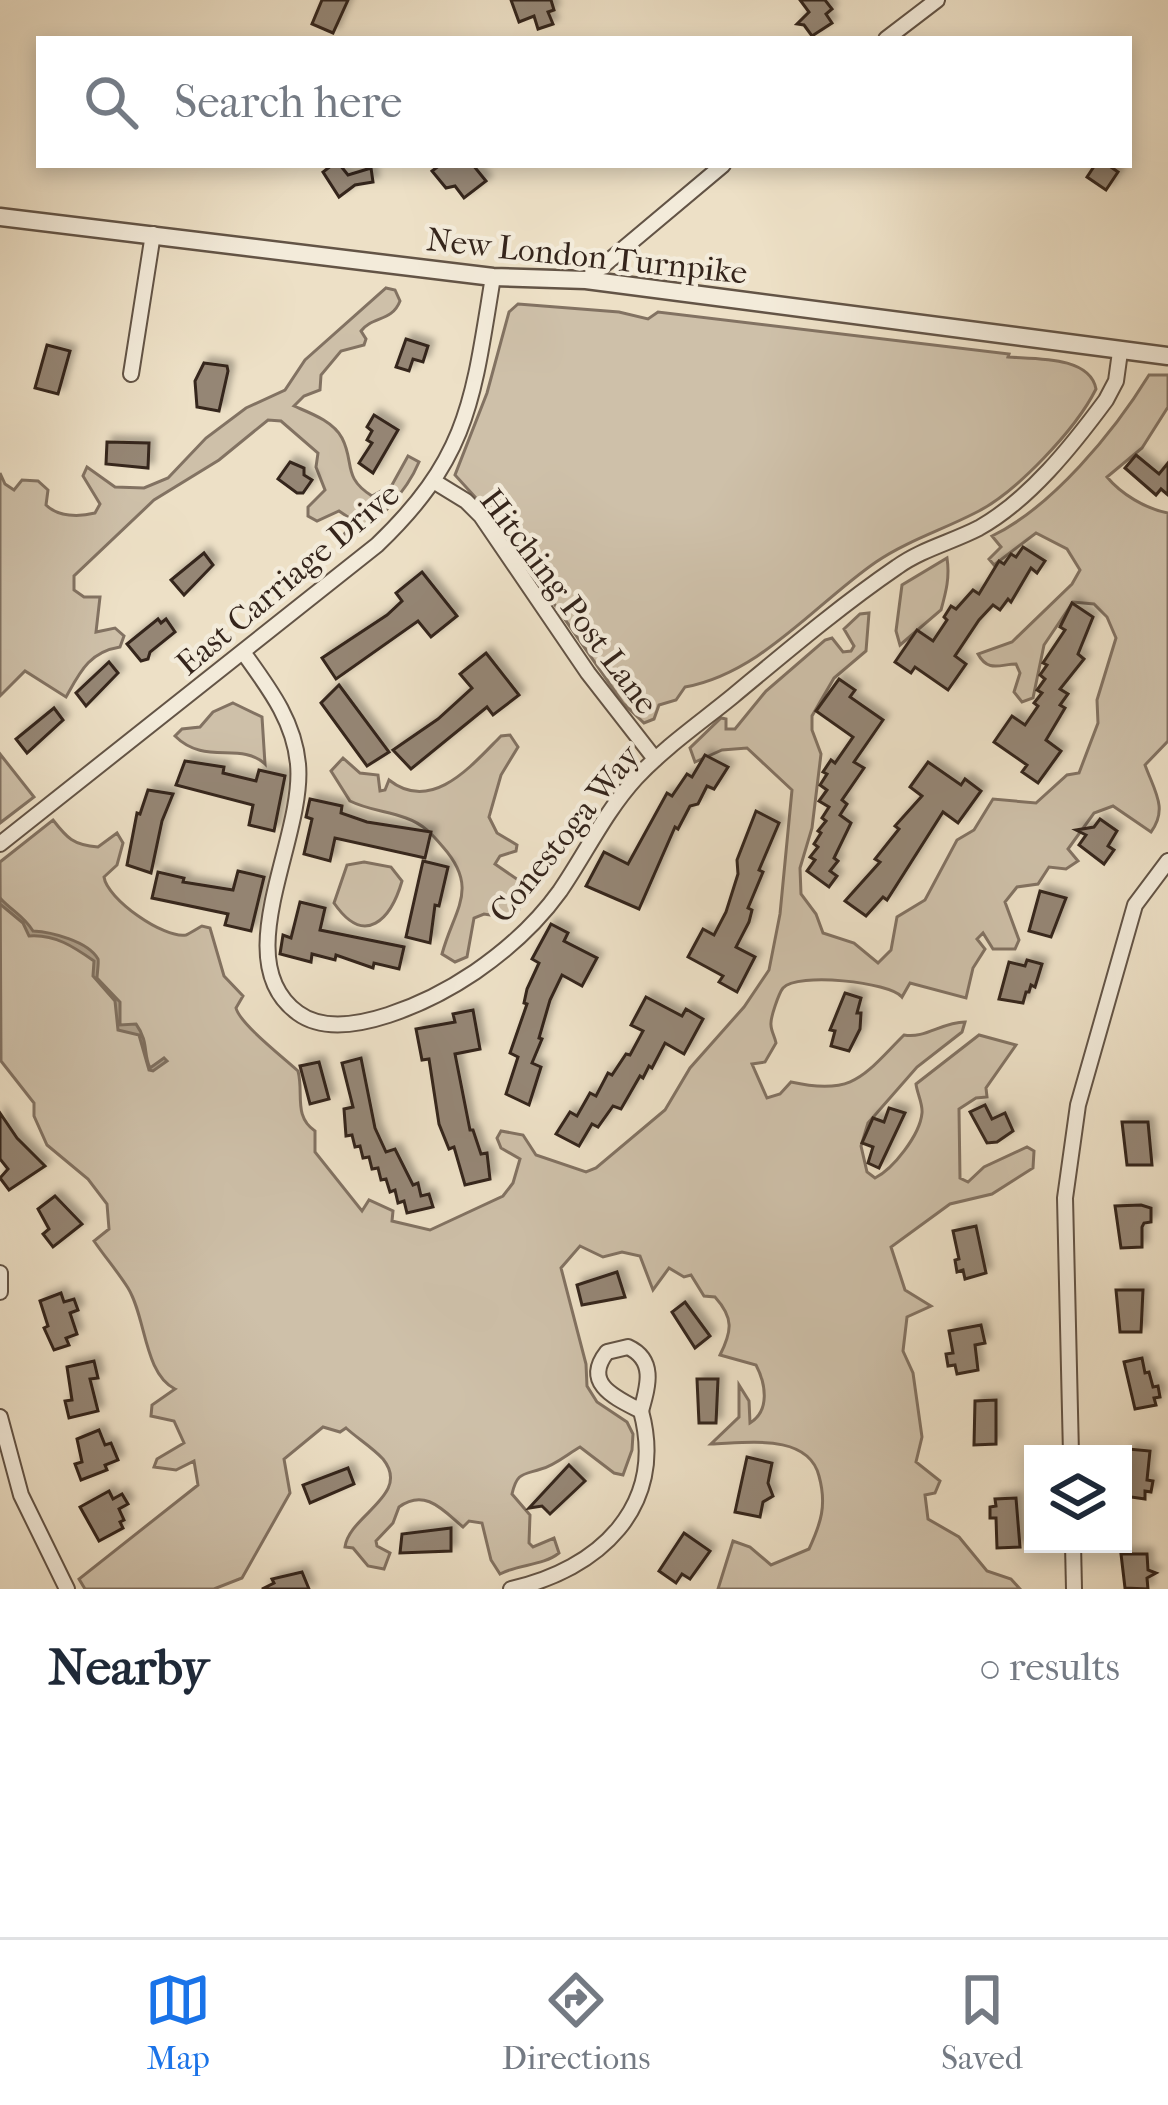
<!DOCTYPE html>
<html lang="en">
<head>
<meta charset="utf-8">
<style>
  :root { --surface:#fff; --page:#f2f2f3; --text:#1f2937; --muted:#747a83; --line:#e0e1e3; --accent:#1a73e8 }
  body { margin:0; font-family:"IM FELL French Canon",serif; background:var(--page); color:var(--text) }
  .controls { position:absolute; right:36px; bottom:36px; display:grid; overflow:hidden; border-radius:0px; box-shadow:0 6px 18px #0003 }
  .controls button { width:108px; height:108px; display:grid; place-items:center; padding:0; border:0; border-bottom:3px solid var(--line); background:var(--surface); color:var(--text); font:60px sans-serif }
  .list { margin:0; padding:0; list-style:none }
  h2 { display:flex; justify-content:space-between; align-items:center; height:156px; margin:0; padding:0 48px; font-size:51px }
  h2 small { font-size:39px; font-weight:400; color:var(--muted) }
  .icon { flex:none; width:66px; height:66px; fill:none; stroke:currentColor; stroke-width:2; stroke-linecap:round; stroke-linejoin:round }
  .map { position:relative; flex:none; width:1168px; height:1589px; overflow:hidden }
  .search { position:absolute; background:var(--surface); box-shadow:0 6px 18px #0003; left:36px; right:36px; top:36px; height:132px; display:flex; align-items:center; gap:30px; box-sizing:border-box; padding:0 42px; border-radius:0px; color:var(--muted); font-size:45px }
  .sheet { height:348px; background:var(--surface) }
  nav { display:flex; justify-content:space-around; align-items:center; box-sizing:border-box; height:168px; border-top:3px solid var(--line); background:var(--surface); font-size:33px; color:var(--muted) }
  nav a { display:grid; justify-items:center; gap:6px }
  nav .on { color:var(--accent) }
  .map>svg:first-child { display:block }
</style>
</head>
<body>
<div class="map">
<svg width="1168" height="1589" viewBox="0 0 1168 1589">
  <defs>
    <filter id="shadow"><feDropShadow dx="5.5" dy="-5.5" stdDeviation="3" flood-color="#0004"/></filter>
  </defs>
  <rect width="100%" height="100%" fill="#ede0c6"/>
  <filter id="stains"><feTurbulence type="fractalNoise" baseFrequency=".00167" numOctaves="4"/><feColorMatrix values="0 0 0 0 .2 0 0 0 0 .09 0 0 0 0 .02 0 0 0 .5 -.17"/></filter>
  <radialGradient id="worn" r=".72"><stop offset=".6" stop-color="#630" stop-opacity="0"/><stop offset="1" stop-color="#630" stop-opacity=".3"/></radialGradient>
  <!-- green -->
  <g fill="#cec0a9" stroke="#827262" stroke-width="3">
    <path d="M 386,288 L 395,290 L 400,301 C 392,322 372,316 361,331 L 366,339 L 364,345 L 341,351 L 321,375 L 320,390 L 304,396 L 294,406 C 310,413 333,421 342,438 C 355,463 342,477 372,496 L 392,485 L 408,456 L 419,462 C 407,491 375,527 346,541 L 342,537 L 354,521 L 339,511 L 317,521 L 308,516 L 308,507 L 325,490 L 316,467 L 318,453 L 281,421 L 268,420 L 219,460 L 154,500 L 74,576 L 74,590 L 84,597 L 100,597 L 96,632 L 115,628 L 124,636 L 120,647 C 89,652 80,672 66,697 L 25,671 L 0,696 L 0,473 L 5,484 L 14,490 L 22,480 L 38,481 L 48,490 L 46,505 C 58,517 79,517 95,513 L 100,504 L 83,476 L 87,467 L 115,487 L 144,488 L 168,478 L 206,438 L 246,408 L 285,390 L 305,360 Z"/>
    <path d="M 518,304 L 619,312 L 648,319 L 658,312 L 1009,354 L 1008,357 C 1035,359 1090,356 1096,389 C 1076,429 1016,493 975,513 C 942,530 907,541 876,562 C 815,604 761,673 685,687 L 676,700 L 659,705 L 654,719 L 644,723 L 623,703 L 496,520 L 455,475 L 487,393 L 509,312 Z"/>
    <path d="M 1149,375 L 1168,375 L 1168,407 L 1142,448 L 1107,477 C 1121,494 1146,509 1168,513 L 1168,741 L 1145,765 C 1155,792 1168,809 1151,832 L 1113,806 L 1094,813 L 1068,849 L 1078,861 L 1066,869 L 1049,867 L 1038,884 L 1017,887 L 1005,902 L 1019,940 L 1015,949 L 993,949 L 983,933 L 977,939 L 985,949 L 973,968 L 966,998 L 910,983 L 902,997 C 890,982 797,972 783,988 C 779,993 770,1018 771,1025 C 771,1031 775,1037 776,1043 L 765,1062 L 752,1064 L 767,1098 L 780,1094 L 791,1082 C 854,1096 863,1076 904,1035 C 925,1039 942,1022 965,1022 L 962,1032 L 917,1067 L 868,1123 L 861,1146 L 867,1172 L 875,1178 C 893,1169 920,1135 922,1113 C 923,1104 917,1093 916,1084 L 979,1035 L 1016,1045 L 986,1088 L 987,1097 L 976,1098 L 959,1109 L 960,1178 L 968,1182 L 984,1167 L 1027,1147 L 1034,1151 L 1033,1168 L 992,1194 L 950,1204 L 891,1247 L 905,1290 L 931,1306 L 907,1317 L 903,1351 L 913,1373 L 922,1437 L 916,1462 L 940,1481 L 935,1493 L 925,1495 L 928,1519 L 959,1537 L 987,1571 L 1011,1579 L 1020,1589 L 718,1589 L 733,1541 L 750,1547 L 771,1565 L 809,1549 C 821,1523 827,1505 819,1476 C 808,1433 747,1443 711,1444 L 739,1417 L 739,1385 L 749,1401 L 750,1423 C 770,1411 766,1384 756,1365 L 720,1355 C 732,1331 734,1318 715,1297 L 704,1296 L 691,1275 L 684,1277 L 669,1268 L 653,1290 L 640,1256 L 622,1252 L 603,1257 L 580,1246 L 561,1268 L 586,1364 L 587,1386 L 597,1402 L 627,1422 L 633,1434 L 632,1450 L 623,1475 L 614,1473 L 580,1447 C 569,1453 554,1466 541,1469 C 523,1475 517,1472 512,1494 L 530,1515 L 529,1543 L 533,1547 L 554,1538 L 559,1553 C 543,1566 518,1564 500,1574 L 491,1560 L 482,1523 L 469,1521 L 463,1527 C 443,1510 425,1488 399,1507 L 393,1523 L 376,1541 L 377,1546 L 390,1553 L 384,1569 L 368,1566 L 353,1548 L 345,1547 C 349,1515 412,1495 383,1459 C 373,1448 357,1438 346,1428 L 340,1432 L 323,1427 L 284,1459 L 290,1493 L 242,1578 L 214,1589 L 85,1589 L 79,1579 L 198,1485 L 194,1461 L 176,1470 L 154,1467 L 157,1459 L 184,1443 L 174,1421 L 151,1416 L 152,1405 L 175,1389 C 144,1374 146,1317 128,1288 C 118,1272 105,1257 94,1241 L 109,1229 L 107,1204 L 88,1179 L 47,1145 L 34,1116 L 34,1103 L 1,1061 L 0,862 L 53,820 C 67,838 73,845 98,847 L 117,833 L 123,843 L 117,865 L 104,877 C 107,899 164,939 186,935 C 189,934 200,927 202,926 L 210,928 L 224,976 L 243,996 L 236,1008 C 240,1024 284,1058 298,1071 C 304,1093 293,1116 315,1131 L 315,1152 L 362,1211 L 369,1200 L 393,1211 L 392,1221 L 430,1230 L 503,1196 L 513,1183 L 520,1159 L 501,1148 L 497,1138 L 501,1131 L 523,1135 L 536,1155 L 586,1172 L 596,1168 L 665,1110 L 690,1068 L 744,1007 L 769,970 L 780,914 L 792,790 L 747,748 L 722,750 L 695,762 L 690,748 L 721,718 L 726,719 L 726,729 L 735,729 L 766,691 L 825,640 L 832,638 L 843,652 L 851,651 L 854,646 L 844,629 L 860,614 L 869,613 L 866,651 L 834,678 L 812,716 L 812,730 L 821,754 L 812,828 L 800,868 L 801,894 L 816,914 L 823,933 L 854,943 L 878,963 L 891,950 L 897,917 L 925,900 L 957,840 L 974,830 L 993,799 L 1036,803 L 1067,775 L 1079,773 L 1098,723 L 1097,700 L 1116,638 L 1107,617 L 1094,604 L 1073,602 L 1044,645 L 1033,698 L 1022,702 L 1014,692 L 1020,673 L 1016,664 C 1001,664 988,673 978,654 L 1012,642 L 1072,584 L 1080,570 L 1067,549 L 1036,533 L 994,565 L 989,559 L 1001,547 L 992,536 C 1052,507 1114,432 1149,375 Z"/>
    <path d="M 947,558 C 950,577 946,592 941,610 L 900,645 L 896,631 L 902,585 Z"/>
    <path d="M 233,703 L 262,717 L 265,764 C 240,741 205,766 175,736 L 182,729 L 200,727 L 213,712 Z"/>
    <path d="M 510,735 L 518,747 L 501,775 L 489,817 L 497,833 L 517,845 L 516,851 L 500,856 L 495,864 L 524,884 L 519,910 L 509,918 L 484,914 L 474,918 L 467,957 L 455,962 L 442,954 C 454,909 480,889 443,847 C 432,834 423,824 406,818 C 387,811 368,810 350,801 L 331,771 L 343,758 L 360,773 L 378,775 L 380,791 L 385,790 L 389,780 C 432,814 472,765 501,736 Z"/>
    <polygon points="0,754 34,797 0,823"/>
    <path d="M 364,862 L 391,867 L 402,881 C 391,919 365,948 334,903 L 347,865 Z"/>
  </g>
  <!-- water -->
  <path fill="#aea08c" stroke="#7e6f5f" stroke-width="3" d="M 0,898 C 12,911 24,916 33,931 C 51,932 88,941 98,959 C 99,961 97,975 97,978 L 120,1002 L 120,1025 L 136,1024 C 149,1042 143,1054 150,1068 L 164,1058 L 167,1061 L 153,1071 L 149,1070 L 139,1035 L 118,1030 L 115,1001 L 93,976 L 94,961 C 74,947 55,934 29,936 L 23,923 L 0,904 Z"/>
  <!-- building -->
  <g fill="#958674" stroke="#35251c" stroke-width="3" filter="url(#shadow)">
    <polygon points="322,0 348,0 333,33 312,24"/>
    <polygon points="511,0 551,0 554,10 548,12 553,24 538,29 534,16 519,22"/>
    <polygon points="800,0 825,0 832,9 826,14 832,23 812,36 804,25 797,24 809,12"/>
    <polygon points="332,165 340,165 348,175 371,168 373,182 355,185 339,197 323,172"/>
    <polygon points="440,165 473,165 486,181 464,198 455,186 446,188 432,171"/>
    <polygon points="1095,165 1108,165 1118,172 1106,190 1087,177"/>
    <polygon points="406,339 428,346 423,362 413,359 409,371 396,367"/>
    <polygon points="47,345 70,351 58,394 35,388"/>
    <polygon points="204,363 227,366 228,371 219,411 197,407 195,381"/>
    <polygon points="374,415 398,430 373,473 359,463 372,443 367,440 372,431 367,427"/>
    <polygon points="107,442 149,443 148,468 106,464"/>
    <polygon points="1136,455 1159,474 1168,463 1168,495 1161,489 1156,495 1125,468"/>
    <polygon points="290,462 304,468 304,475 312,480 303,493 297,493 278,479"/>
    <polygon points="1023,547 1045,561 1037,573 1031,568 1011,602 1008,599 1000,610 993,605 979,620 955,656 966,664 948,690 915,667 911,673 895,662 917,630 933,641 947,620 944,617 951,606 956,609 973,590 979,594 999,561 1004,564 1011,554 1016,557"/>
    <polygon points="204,553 213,565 184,595 171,580"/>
    <polygon points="422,572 457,616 431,637 418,621 336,679 322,658 387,615 402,601 396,593"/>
    <polygon points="1072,603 1093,617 1078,654 1084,659 1060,689 1068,694 1060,705 1065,708 1046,740 1061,751 1038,783 1022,772 1027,765 994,742 1012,716 1025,725 1038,706 1034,703 1042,693 1037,690 1045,679 1040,675 1047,665 1043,663 1065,630 1060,627"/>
    <polygon points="158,619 161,623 166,619 175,632 150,652 148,659 141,661 127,644"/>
    <polygon points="486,653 519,695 493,715 487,707 411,769 393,750 438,719 472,688 460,674"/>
    <polygon points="109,662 118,673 86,706 76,693"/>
    <polygon points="839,679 855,690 850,697 883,720 854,762 864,768 842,800 847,804 840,815 851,823 834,858 838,861 830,871 837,876 829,887 807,871 815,860 810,857 818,847 814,844 821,833 818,831 826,821 822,818 829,807 819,801 827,790 820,785 827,774 823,772 831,760 835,763 853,737 816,711"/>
    <polygon points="339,685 389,752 367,766 321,703"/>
    <polygon points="54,708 63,720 27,753 16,739"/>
    <polygon points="705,755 728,767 714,789 707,786 698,804 690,806 678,829 675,827 639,909 586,886 604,852 628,864 667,793 672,796 687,774 692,777"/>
    <polygon points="185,761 224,767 223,773 256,781 259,770 285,776 274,831 249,825 253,805 176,785"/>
    <polygon points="928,762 961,785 965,779 981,791 958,823 943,812 887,900 883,897 866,916 845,901 880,862 875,859 899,829 895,826 922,796 910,787"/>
    <polygon points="148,790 173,794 162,821 151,873 127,865 137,813 140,814"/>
    <polygon points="310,799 342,806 341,813 367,822 431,832 425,858 335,838 330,861 304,854 312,819 306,817"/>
    <polygon points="756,811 779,823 759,870 763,872 748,908 752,910 749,922 736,947 755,957 737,992 719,982 723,976 688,957 703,929 714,935 726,912 738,874 737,860"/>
    <polygon points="1100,819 1117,831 1108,846 1114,850 1104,864 1079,845 1086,835 1076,830 1094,827"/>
    <polygon points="423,861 448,867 439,906 435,905 430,943 406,937"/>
    <polygon points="238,871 264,877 251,931 225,925 228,914 152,898 158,872 184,878 183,882 233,890"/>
    <polygon points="1040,891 1066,898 1051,937 1029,931"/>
    <polygon points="300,902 325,908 320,930 404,947 399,969 374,963 373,968 336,955 335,960 312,954 311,962 280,954 283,935 291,938"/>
    <polygon points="551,924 568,933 564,941 597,958 582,986 562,975 550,1000 539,1038 542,1039 532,1063 541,1067 529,1105 506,1094 518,1057 510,1053 527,1004 524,1003 527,989 539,963 532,959"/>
    <polygon points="1027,960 1042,964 1035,987 1031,985 1029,992 1026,992 1023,1003 999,999 1009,962 1025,966"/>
    <polygon points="845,993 861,998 857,1013 861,1013 860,1029 849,1051 831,1046 835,1031 830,1030"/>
    <polygon points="646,997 682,1016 686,1009 703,1019 684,1054 665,1043 652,1068 649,1066 643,1078 640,1076 621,1109 613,1106 598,1127 592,1124 579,1146 556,1134 570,1112 577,1116 590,1093 596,1096 608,1073 612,1075 626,1054 630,1055 643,1031 631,1025"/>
    <polygon points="473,1010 480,1049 455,1054 470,1130 473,1130 481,1154 487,1153 490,1179 465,1185 454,1147 449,1149 439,1124 429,1059 422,1060 416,1029 455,1022 453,1014"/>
    <polygon points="361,1058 375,1128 386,1152 395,1149 413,1185 418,1183 421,1196 429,1194 433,1207 407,1213 404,1201 398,1203 395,1190 390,1192 386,1179 381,1180 378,1168 372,1169 369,1157 363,1158 360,1146 355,1147 352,1135 346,1136 344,1109 353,1107 342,1063"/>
    <polygon points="319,1062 329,1099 310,1104 300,1066"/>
    <polygon points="985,1105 992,1119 1005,1113 1013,1131 997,1142 987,1143 970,1112"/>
    <polygon points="889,1108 905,1113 879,1168 868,1163 873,1147 862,1143 873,1118 884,1122"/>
    <polygon points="0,1113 17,1138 45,1166 9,1190 0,1178 8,1169 0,1159"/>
    <polygon points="1122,1122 1148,1122 1152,1165 1127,1165"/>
    <polygon points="55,1196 82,1224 53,1247 43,1234 49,1229 38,1209"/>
    <polygon points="1141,1205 1151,1208 1151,1222 1144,1223 1142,1227 1142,1247 1121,1248 1115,1206"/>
    <polygon points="976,1226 986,1273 965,1279 963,1270 957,1272 955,1260 959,1259 953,1231"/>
    <polygon points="617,1272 625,1297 582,1305 577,1285"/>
    <polygon points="1116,1290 1143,1290 1141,1332 1120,1332"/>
    <polygon points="61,1293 64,1302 74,1299 78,1310 70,1313 77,1334 66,1338 69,1345 54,1350 44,1328 48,1326 40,1301"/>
    <polygon points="685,1302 710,1336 695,1348 672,1312"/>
    <polygon points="981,1325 985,1343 975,1345 978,1370 957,1374 955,1365 948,1366 946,1354 953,1353 949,1331"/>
    <polygon points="1142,1358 1145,1373 1149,1372 1153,1387 1158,1386 1160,1397 1154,1398 1156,1405 1135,1409 1124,1362"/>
    <polygon points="94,1361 98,1378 90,1379 98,1411 69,1418 65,1401 72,1400 67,1367"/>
    <polygon points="697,1379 718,1379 716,1423 699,1423"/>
    <polygon points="996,1400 996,1444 974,1445 975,1401"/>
    <polygon points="99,1430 105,1445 111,1443 118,1460 105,1465 107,1470 81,1480 75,1464 82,1462 77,1439"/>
    <polygon points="1128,1449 1150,1451 1147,1480 1153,1481 1151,1492 1145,1491 1145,1499 1124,1496"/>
    <polygon points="747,1457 772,1463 768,1483 773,1496 763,1502 760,1517 735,1512"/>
    <polygon points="569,1465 585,1481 550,1514 542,1506 529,1508"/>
    <polygon points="348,1468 354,1484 310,1503 303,1485"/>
    <polygon points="109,1491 113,1499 122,1494 128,1504 119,1509 124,1520 120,1522 123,1528 99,1541 80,1507"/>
    <polygon points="1016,1498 1020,1547 997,1548 996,1518 990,1518 990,1507 996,1506 995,1499"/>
    <polygon points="451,1528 451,1551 400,1553 402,1534"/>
    <polygon points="684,1533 710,1551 690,1579 682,1574 676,1583 659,1571"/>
    <polygon points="1121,1554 1147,1554 1148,1570 1156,1573 1147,1578 1148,1589 1125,1588"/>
    <polygon points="302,1572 309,1589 262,1589 274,1583 272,1579"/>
  </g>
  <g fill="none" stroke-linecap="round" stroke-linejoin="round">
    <defs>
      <g id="minor">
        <polyline points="886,39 937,0"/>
        <polyline points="586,280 723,165"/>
        <polyline points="131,374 153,234"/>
        <polyline points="435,482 466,501 481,516 588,673 655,759"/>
        <path d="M 243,652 C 268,687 294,720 298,764 C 305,839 226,961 298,1013 C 343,1046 435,999 475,972 C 507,950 537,923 560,891 C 586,853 605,812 636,778 C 665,747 700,723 733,696 C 786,652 840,606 897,567 C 922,549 952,542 979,528 C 1029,500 1072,446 1106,400 L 1116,381 L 1120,352"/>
        <path d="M 0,844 L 377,545 C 470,456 473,398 493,277"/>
        <polyline points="0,1273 0,1292"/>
        <path d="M 628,1347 C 656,1360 648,1386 641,1411 C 616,1398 582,1384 607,1352 Z"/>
        <polyline points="0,1417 21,1495 67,1589"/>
        <polyline points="1071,1454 1065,1198 1078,1105 1135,905 1168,861"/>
        <polyline points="1073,1544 1074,1589"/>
        <path d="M 511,1589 C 598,1570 667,1507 641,1411"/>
      </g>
      <polyline id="tertiary" points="0,217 493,277 586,280 1168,356"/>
    </defs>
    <!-- minor casing -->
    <use href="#minor" stroke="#635446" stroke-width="18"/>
    <!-- tertiary casing -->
    <use href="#tertiary" stroke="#635446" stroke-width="21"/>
    <!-- minor -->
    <use href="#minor" stroke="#f3ebda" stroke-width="14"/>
    <!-- tertiary -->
    <use href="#tertiary" stroke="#f3ebda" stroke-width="16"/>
  </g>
  <g text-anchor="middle" stroke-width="9" stroke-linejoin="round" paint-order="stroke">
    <!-- street labels -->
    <g font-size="33" fill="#35251c" stroke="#f3ebda">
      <text transform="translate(587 255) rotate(6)" y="12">New London Turnpike</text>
      <text transform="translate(287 578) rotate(-40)" y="12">East Carriage Drive</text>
      <text transform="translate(570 601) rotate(53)" y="12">Hitching Post Lane</text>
      <text transform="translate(564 833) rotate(-51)" y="12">Conestoga Way</text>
    </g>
  </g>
  <rect width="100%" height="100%" filter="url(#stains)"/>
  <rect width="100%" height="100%" fill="url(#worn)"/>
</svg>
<div class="controls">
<button><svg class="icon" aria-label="layers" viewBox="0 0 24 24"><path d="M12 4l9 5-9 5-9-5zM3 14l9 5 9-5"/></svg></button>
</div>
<div class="search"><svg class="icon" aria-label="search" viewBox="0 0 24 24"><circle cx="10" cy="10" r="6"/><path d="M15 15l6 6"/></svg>Search here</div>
</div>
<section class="sheet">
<h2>Nearby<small>0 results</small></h2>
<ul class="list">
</ul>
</section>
<nav>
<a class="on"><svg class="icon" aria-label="map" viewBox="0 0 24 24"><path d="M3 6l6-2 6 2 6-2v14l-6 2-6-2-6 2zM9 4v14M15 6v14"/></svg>Map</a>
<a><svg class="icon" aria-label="directions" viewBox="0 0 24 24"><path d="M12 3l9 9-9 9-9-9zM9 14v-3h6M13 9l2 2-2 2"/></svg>Directions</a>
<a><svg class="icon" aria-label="saved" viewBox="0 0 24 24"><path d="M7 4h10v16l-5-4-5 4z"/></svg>Saved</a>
</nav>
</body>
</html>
